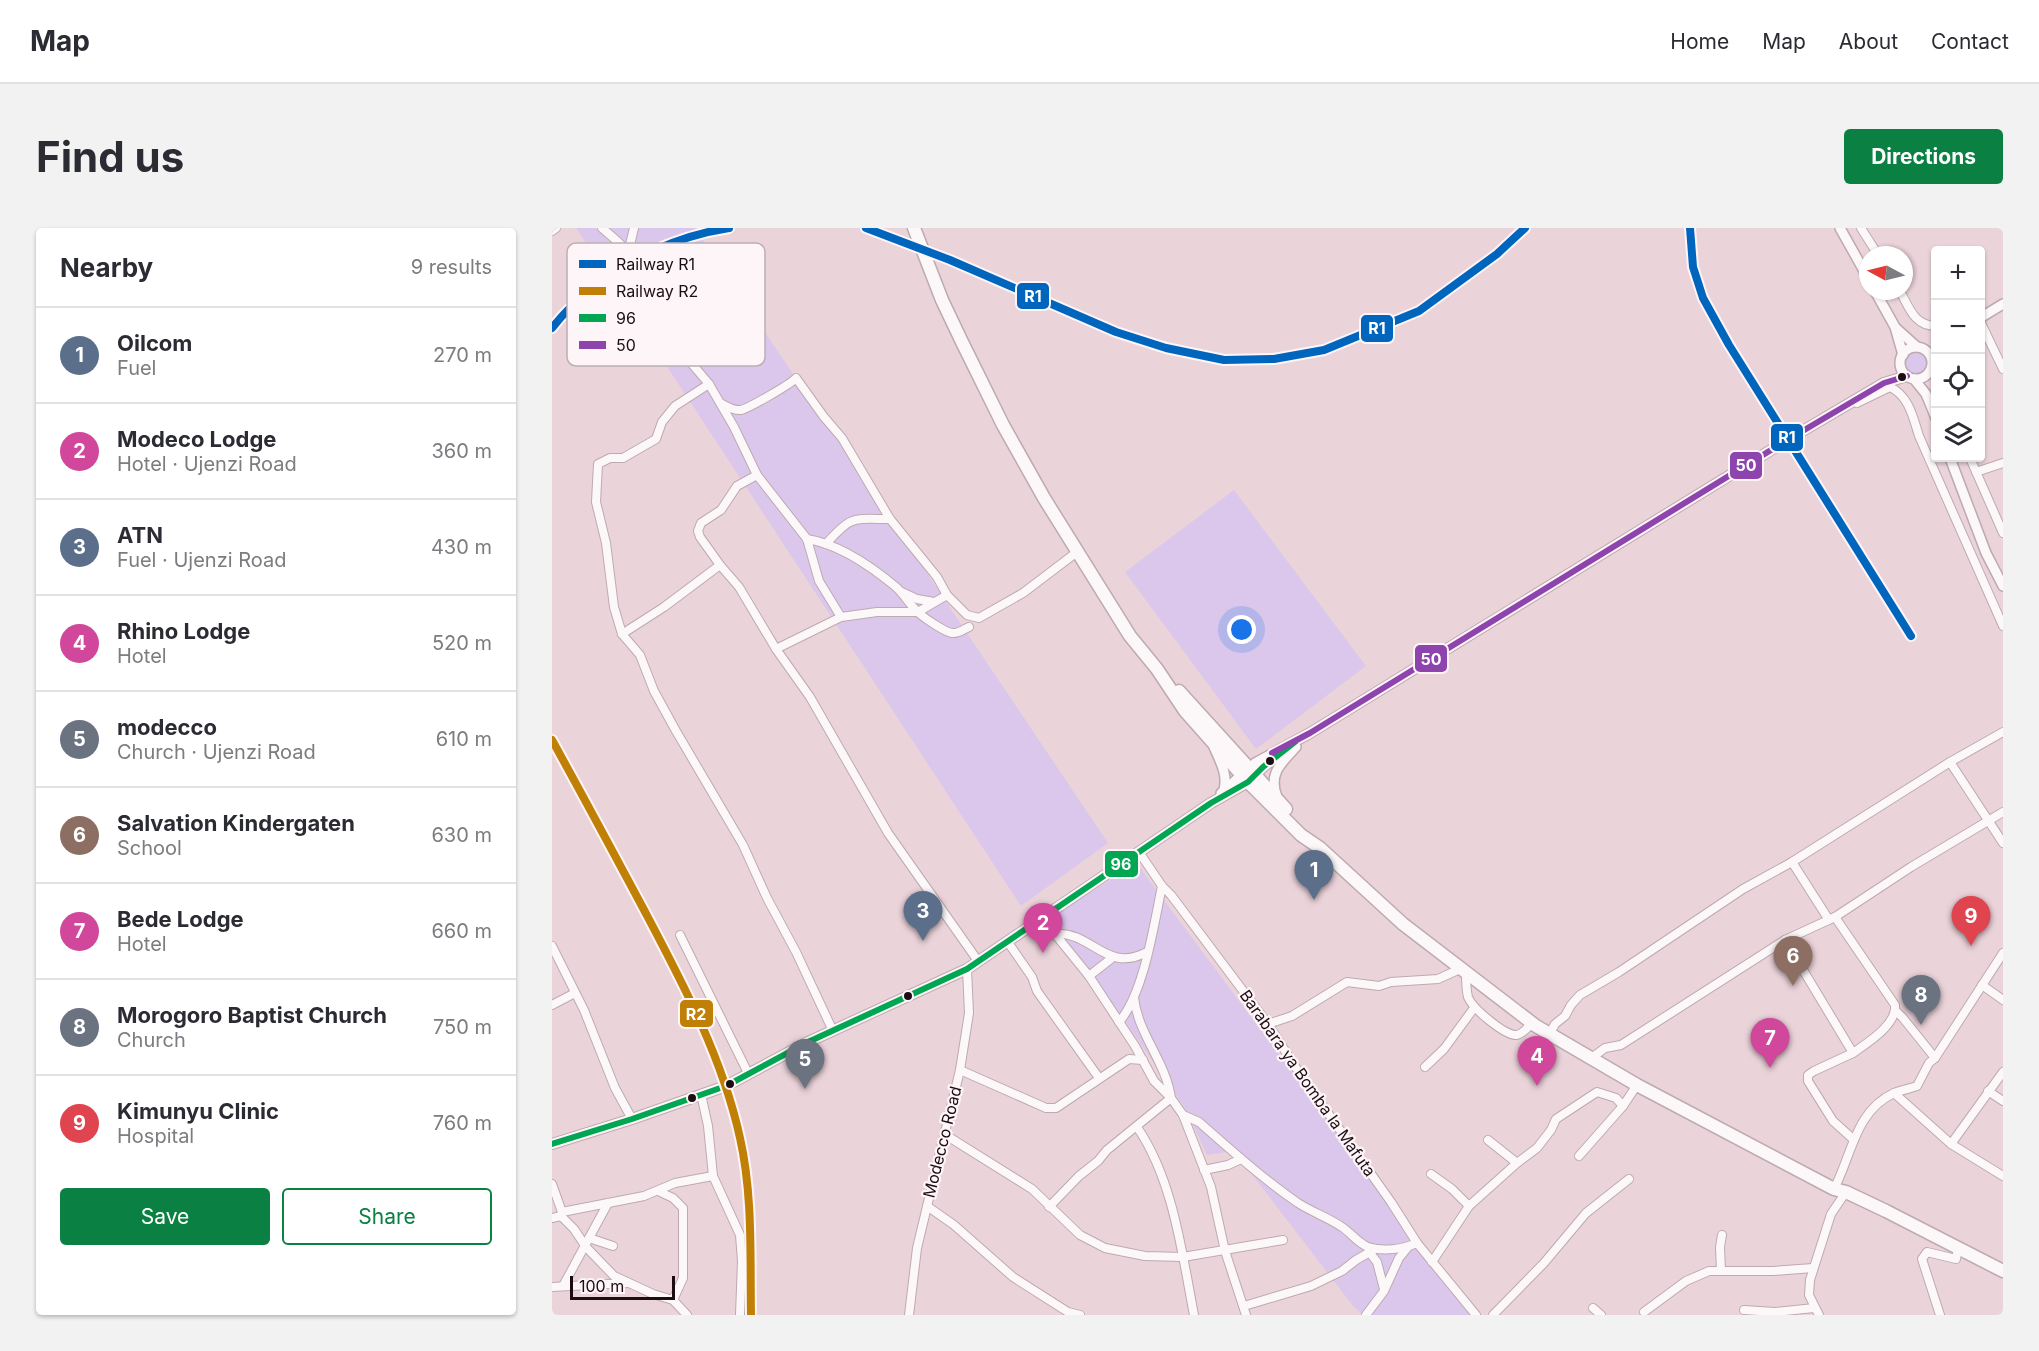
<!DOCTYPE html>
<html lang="en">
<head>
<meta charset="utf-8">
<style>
  :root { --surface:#fff; --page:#f2f2f3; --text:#2b2b33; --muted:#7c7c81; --line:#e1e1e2; --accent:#0b8043 }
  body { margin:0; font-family:Inter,sans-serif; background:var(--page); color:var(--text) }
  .controls { position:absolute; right:18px; top:18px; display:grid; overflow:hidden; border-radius:6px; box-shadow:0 2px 4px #0004 }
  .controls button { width:54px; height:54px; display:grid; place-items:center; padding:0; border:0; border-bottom:2px solid var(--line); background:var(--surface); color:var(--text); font:30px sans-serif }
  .compass { position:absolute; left:1307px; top:18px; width:54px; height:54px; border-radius:50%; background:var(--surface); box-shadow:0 2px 4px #0004; rotate:277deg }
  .scale { position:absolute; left:18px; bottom:15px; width:105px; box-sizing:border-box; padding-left:6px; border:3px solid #1c0d13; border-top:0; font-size:16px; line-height:21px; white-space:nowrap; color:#1c0d13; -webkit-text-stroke:4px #fef5f8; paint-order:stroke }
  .you { position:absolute; left:690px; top:402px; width:21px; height:21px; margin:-15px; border:4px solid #fff; border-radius:50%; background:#1a73e8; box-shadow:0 0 0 9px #1a73e833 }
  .badge { display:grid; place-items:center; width:39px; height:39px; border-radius:50%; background:var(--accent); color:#fff; font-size:20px; font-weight:700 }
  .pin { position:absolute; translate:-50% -50px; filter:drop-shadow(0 2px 3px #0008) }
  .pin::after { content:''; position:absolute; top:32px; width:21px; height:18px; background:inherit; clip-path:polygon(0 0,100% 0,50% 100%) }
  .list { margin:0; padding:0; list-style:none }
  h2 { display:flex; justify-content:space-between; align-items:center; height:78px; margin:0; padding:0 24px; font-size:26px }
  h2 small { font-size:20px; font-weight:400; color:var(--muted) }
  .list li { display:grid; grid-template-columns:39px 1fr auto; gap:18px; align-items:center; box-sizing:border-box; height:96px; padding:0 24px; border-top:2px solid var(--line) }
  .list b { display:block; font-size:22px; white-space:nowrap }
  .list p { margin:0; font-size:20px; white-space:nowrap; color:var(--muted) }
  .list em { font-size:20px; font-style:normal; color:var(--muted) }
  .actions { display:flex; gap:12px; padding:18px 24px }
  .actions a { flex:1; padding:14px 0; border:2px solid var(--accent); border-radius:6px; text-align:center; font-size:21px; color:var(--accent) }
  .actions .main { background:var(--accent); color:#fff }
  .icon { flex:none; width:33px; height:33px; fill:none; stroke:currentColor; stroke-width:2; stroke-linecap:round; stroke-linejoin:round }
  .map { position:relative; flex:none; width:1451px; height:1087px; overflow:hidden; border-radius:6px }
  header { display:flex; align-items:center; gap:36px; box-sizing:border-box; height:84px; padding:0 30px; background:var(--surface); border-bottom:2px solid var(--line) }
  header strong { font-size:28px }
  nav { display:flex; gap:33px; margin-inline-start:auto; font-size:21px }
  .intro { display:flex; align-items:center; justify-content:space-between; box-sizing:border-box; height:144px; padding:0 36px }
  h1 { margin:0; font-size:42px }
  .button { padding:15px 27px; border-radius:6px; background:var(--accent); color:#fff; font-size:21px; font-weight:700 }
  main { display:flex; gap:36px; padding:0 36px }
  aside { flex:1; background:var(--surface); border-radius:6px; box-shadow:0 2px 4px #0004 }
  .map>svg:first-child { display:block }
</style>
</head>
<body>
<header>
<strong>Map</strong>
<nav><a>Home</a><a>Map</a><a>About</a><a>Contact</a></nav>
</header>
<div class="intro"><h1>Find us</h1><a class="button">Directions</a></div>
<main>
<aside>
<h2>Nearby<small>9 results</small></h2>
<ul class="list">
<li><span class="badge" style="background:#5c6f8a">1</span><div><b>Oilcom</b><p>Fuel</p></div><em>270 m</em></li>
<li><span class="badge" style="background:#d1479c">2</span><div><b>Modeco Lodge</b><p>Hotel · Ujenzi Road</p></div><em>360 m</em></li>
<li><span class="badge" style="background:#5c6f8a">3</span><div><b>ATN</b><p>Fuel · Ujenzi Road</p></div><em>430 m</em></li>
<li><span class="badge" style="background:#d1479c">4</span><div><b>Rhino Lodge</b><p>Hotel</p></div><em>520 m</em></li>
<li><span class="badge" style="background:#6b7280">5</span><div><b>modecco</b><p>Church · Ujenzi Road</p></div><em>610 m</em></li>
<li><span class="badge" style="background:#8d6e63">6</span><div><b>Salvation Kindergaten</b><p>School</p></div><em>630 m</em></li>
<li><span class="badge" style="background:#d1479c">7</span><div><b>Bede Lodge</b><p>Hotel</p></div><em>660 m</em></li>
<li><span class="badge" style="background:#6b7280">8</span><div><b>Morogoro Baptist Church</b><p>Church</p></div><em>750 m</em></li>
<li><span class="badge" style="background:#e0444e">9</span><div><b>Kimunyu Clinic</b><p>Hospital</p></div><em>760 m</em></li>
</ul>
<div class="actions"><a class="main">Save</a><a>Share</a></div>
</aside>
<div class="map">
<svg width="1451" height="1087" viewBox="0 0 1451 1087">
  <rect width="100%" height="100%" fill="#ebd3da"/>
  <!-- green -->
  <g fill="#dbc7ec">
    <polygon points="24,0 143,0 556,615 469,678"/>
    <circle cx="1363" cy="136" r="12"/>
    <polygon points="682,262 814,438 704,521 573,344"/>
    <polygon points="585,636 921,1087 811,1087 801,1078 682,923 655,927 633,880 535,738 496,690"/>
  </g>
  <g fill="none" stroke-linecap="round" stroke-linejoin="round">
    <defs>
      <g id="minor">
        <path d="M 50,0 C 60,9 76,20 79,33 C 83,46 80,59 86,72 L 157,156 L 182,199 L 205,247 L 255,311 L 267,353 L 289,389"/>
        <polyline points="1309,0 1326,27"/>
        <polyline points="0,3 4,0"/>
        <polyline points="76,25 82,0"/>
        <path d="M 1348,63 C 1357,79 1362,98 1384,98"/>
        <polyline points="1428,93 1451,141"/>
        <polyline points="157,156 123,178 110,194 104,211 71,230 58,230 46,236 44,274 54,315 62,379 70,406 88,427 102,463 124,503 191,617 215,670 244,724 281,803"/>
        <path d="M 1305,175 L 1338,159 C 1357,168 1361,189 1367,208 L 1451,398"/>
        <path d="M 170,176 C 176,179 182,183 189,182 C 197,180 239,156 244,150 L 272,189 L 290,210 L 338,291 L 385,349 L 395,367"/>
        <polyline points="1418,230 1451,305"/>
        <polyline points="1424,244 1451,235"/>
        <path d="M 255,311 C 287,316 320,339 344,359 C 352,366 357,376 365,383 C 370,389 393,404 400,405 C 406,406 412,401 417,399"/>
        <path d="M 274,316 C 300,287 300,291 338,291"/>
        <polyline points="168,337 148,309 146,303 149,295 169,282 185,258 205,247"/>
        <polyline points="350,364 365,371 382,374"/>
        <polyline points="70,406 112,379 168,337 187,359 224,421 258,469 336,605 426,733"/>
        <polyline points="224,421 289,389 325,384 366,384 395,367 415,387 427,390 471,365 525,324"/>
        <polyline points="1398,534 1451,615"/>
        <polyline points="587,624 610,658 619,667 716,796 744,840 839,974 865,1015 924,1087"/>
        <polyline points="1240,634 1277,692"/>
        <path d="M 1283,689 L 1343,777 C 1345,797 1315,815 1301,825"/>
        <polyline points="490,690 537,748 583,818 602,853 619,870 631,887 659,959 673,1023 694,1087"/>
        <path d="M 503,706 C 540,703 554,746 595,724"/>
        <polyline points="128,707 196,845"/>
        <polyline points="1233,712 1301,825 1262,843 1256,847 1256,853 1281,893 1301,911"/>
        <polyline points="455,713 480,749 485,763 547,850"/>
        <polyline points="0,718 32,782 63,860 80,891"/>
        <path d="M 914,745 C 914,753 914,761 916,769 C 920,780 953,808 965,807 C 971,806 976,799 980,795"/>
        <polyline points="537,748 560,730"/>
        <polyline points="1430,757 1451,772"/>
        <polyline points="0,777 23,765"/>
        <polyline points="1344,783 1351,790 1383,830"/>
        <path d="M 567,794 C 592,766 602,696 610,658"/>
        <polyline points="716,796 740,788 795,754 827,758 839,754 886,751 908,741"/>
        <polyline points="997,807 1003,796 1013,788 1019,777 1028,767 1067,744 1191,661 1240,634 1398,534 1451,504"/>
        <polyline points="1038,831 1053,820 1069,817 1233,712 1283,689 1359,639 1451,584"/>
        <polyline points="873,839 892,821 922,780"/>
        <polyline points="408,842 494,880 504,880 577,831 591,832"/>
        <polyline points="1436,863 1451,873"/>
        <polyline points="1342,865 1399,916 1451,948"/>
        <polyline points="149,866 156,898 161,948 188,1007 190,1033 188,1087"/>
        <path d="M 631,887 L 647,894 C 679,922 711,951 746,975 C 760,984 777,990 790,999 C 799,1005 806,1015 816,1019 C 831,1024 851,1021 865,1015"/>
        <path d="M 585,899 C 621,951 630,1025 642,1087"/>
        <polyline points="392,906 480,961 528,1007 553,1020 593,1028 631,1029 731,1012"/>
        <polyline points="936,912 965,935"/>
        <polyline points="1399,916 1451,844"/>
        <polyline points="1027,928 1071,878 1085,857"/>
        <polyline points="652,942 676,937 689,931"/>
        <polyline points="879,946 900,961 917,978"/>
        <polyline points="0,956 10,984"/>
        <path d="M 1282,961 C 1300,927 1303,883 1342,865 C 1349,862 1357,861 1365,858 L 1377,835 L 1383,830 L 1451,725"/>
        <polyline points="106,963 121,970 131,980 131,1050 121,1072"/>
        <polyline points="375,978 402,997 461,1049 516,1084 528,1087"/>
        <path d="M 497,979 L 527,948 L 546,933 L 555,922 L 619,870 C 614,834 586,806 582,770"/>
        <polyline points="9,988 10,984 92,968 123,955 161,948"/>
        <polyline points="0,990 9,988 22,1001 34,1019 62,1048 101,1066 121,1072 135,1087"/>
        <polyline points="37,1010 61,1018"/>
        <polyline points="818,1025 825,1034 832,1061"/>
        <polyline points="880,1034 917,978 965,935 985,920 999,902 1004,891 1045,864 1064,870 1071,878"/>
        <polyline points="1169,1043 1168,1019 1170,1007"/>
        <polyline points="11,1058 56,975"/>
        <polyline points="0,1059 76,1055"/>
        <polyline points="692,1078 759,1058 790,1043 804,1032 823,1021"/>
        <polyline points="1041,1080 1049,1087"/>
        <polyline points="1192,1082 1223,1084 1262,1080"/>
        <polyline points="1092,1084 1134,1053 1157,1043 1221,1043 1261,1040"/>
        <polyline points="357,1087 365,1020 408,842 417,785 415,741"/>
        <polyline points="814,1087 832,1063 847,1030 856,1019"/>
        <polyline points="941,1087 992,1035 1034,985 1077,951"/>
        <polyline points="1267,1087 1257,1067 1258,1052 1279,986 1294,964"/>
        <polyline points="1388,1087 1370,1031 1375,1024 1404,1031 1406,1021"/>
      </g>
      <g id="tertiary">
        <polyline points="1288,0 1316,50"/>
        <polyline points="1323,63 1343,99 1351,127"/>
        <polyline points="1428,90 1451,76"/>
        <polyline points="1345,101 1365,119"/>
        <circle cx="1364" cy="135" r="16"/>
        <polyline points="1362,151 1374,166 1384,190"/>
        <polyline points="1398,230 1434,325 1451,358"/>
        <path d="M 662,519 C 668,533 676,546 672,562"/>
        <polyline points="669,565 703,535 758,505 1237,211 1332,155 1355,148"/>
        <path d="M 725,569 C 716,546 729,535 744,519"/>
        <polyline points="0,916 80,891 174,858 256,814 415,741 659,575 696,554 711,539 743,514"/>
      </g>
      <g id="trunk">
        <polyline points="362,0 390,72 409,112 451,197 492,270 578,408 605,441 633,483 696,554 749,607 768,620 851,696 984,798 1085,857 1282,961 1294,964 1334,983 1451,1043"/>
        <polyline points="627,463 734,581"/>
      </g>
    </defs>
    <!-- minor casing -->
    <use href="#minor" stroke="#bdaab0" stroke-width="10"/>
    <!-- tertiary casing -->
    <use href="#tertiary" stroke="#bdaab0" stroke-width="12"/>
    <!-- trunk casing -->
    <use href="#trunk" stroke="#bdaab0" stroke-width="15"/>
    <!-- minor -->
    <use href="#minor" stroke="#fcf8f9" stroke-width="8"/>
    <!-- tertiary -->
    <use href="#tertiary" stroke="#fcf8f9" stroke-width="9"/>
    <!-- trunk -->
    <use href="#trunk" stroke="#fcf8f9" stroke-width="12"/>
    <defs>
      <polyline id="bus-1" points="0,916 80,891 174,858 256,814 415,741 659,575 696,554 711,539 743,514"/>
      <polyline id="bus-2" points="720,525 758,505 1237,211 1332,155 1355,148"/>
    </defs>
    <!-- bus-1 casing -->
    <use href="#bus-1" stroke="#fef5f8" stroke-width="10"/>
    <!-- bus-2 casing -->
    <use href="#bus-2" stroke="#fef5f8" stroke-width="10"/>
    <!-- bus-1 -->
    <use href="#bus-1" stroke="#00a651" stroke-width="6"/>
    <!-- bus-2 -->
    <use href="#bus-2" stroke="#8e44ad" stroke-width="6"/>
    <defs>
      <g id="rail-1">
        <polyline points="314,0 398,32 564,104 614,120 672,132 722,131 772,122 867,83 945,26 973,0"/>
        <polyline points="1138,0 1141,39 1151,70 1177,117 1359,408"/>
        <path d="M 0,100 C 42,47 111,10 177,0"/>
      </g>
      <path id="rail-2" d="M 0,512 C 31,568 61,624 91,680 C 130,754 170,828 188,910 C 201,967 198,1029 199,1087"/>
    </defs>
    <!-- rail-1 casing -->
    <use href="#rail-1" stroke="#fef5f8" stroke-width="12"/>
    <!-- rail-2 casing -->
    <use href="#rail-2" stroke="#fef5f8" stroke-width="12"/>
    <!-- rail-1 -->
    <use href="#rail-1" stroke="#0065bd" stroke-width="8"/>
    <!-- rail-2 -->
    <use href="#rail-2" stroke="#c08005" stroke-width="8"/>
  </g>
  <!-- markers -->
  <g fill="#1c0d13" stroke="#fef5f8" stroke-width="2">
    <circle cx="1350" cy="149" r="5"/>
    <circle cx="718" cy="533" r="5"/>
    <circle cx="356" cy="768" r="5"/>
    <circle cx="178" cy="856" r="5"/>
    <circle cx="140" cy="870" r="5"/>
  </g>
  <g text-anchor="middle" stroke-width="4.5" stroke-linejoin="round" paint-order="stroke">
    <!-- street labels -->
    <g font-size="16" fill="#1c0d13" stroke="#fef5f8">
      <text transform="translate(756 855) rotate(55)" y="6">Barabara ya Bomba la Mafuta</text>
      <text transform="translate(390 914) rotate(-76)" y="6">Modecco Road</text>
    </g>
  </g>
  <!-- legend -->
  <rect x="15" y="15" width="198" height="123" rx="9" fill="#fef5f8" stroke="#baafb3" stroke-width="1.5"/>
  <rect x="27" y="32" width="27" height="8" fill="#0065bd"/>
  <rect x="27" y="59" width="27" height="8" fill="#c08005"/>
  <rect x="27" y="86" width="27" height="8" fill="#00a651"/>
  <rect x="27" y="113" width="27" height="8" fill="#8e44ad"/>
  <g font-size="16" fill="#1c0d13">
    <text x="64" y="42">Railway R1</text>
    <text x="64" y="69">Railway R2</text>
    <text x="64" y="96">96</text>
    <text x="64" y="123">50</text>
  </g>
  <g stroke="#fef5f8" stroke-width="2">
    <rect x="464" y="54" width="34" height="28" rx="6" fill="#0065bd"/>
    <rect x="808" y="86" width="34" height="29" rx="6" fill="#0065bd"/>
    <rect x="1218" y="195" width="34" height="29" rx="6" fill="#0065bd"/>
    <rect x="1177" y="223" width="34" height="29" rx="6" fill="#8e44ad"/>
    <rect x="862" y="416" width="34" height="29" rx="6" fill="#8e44ad"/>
    <rect x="552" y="622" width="35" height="28" rx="6" fill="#00a651"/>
    <rect x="127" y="771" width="35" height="29" rx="6" fill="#c08005"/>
  </g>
  <g font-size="16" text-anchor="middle" font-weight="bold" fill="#fff">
    <text x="481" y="74">R1</text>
    <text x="825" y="106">R1</text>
    <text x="1235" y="215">R1</text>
    <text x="1194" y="243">50</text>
    <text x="879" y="437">50</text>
    <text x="569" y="642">96</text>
    <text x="144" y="792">R2</text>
  </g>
</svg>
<div class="controls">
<button>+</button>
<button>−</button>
<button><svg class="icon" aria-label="locate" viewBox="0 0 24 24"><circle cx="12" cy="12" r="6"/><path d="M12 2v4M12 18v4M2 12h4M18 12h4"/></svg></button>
<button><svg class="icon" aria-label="layers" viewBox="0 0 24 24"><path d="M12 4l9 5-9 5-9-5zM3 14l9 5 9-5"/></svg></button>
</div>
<svg class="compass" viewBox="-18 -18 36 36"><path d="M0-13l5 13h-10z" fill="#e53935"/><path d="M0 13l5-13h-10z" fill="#7c7c81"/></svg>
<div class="scale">100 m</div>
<div class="you"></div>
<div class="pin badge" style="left:762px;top:672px;background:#5c6f8a">1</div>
<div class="pin badge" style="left:491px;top:725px;background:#d1479c">2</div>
<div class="pin badge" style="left:371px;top:713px;background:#5c6f8a">3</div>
<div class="pin badge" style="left:985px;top:858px;background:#d1479c">4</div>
<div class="pin badge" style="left:253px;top:861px;background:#6b7280">5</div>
<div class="pin badge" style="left:1241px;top:758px;background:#8d6e63">6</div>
<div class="pin badge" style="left:1218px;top:840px;background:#d1479c">7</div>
<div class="pin badge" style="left:1369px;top:797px;background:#6b7280">8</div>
<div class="pin badge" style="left:1419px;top:718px;background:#e0444e">9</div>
</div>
</main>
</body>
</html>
